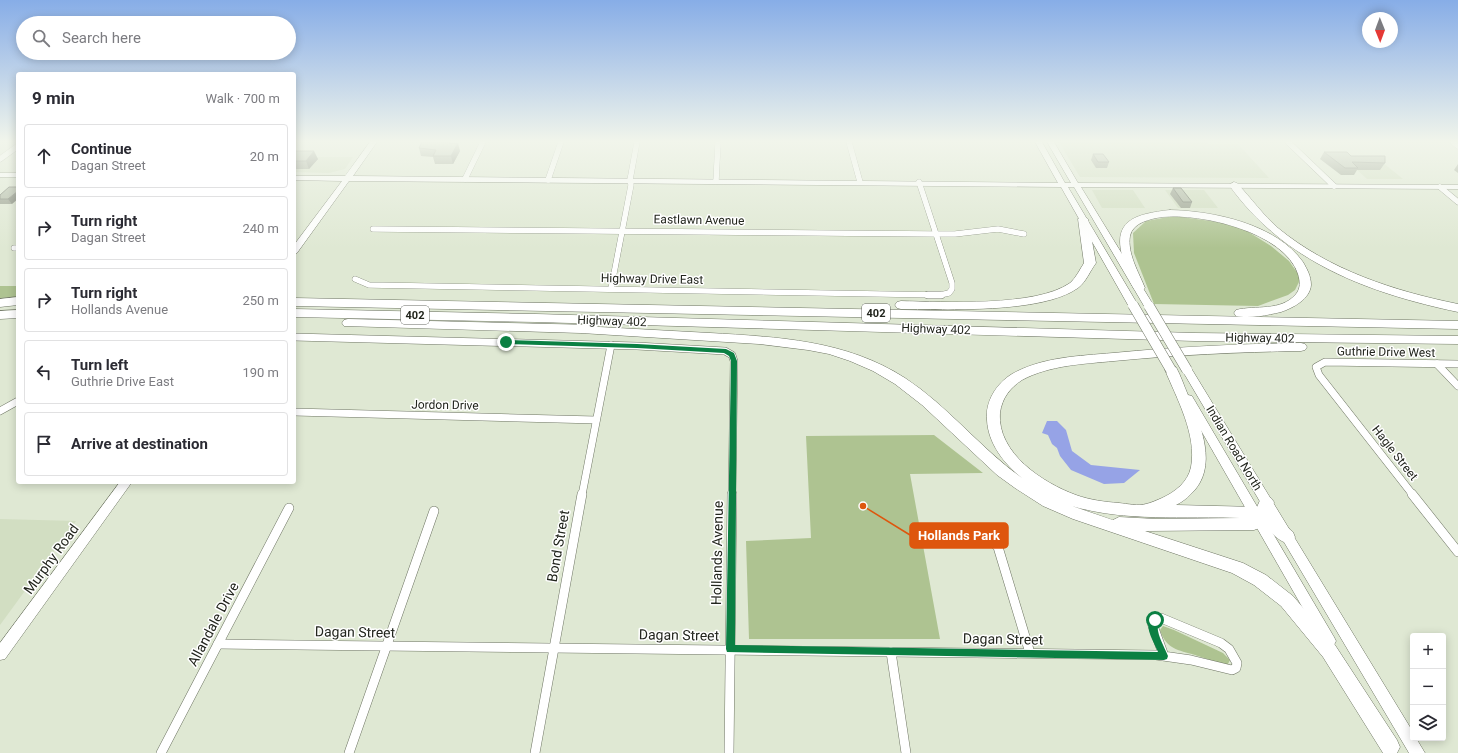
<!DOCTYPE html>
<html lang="en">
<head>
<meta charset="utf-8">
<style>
  :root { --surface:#fff; --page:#f7f7f7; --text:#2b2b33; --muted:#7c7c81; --line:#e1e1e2 }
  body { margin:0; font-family:Roboto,sans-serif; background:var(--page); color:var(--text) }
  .controls { position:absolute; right:12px; bottom:12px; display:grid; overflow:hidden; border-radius:4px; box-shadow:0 2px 10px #0003 }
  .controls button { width:36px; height:36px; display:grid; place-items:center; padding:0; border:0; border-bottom:1px solid var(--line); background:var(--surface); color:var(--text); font:20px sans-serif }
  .compass { position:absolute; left:1362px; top:12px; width:36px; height:36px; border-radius:50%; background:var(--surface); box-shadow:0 2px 10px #0003; rotate:179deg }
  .stop { position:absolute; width:12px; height:12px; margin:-9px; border:3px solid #0b8043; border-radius:50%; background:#fff }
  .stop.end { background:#0b8043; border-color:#fff; box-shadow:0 1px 4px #0008 }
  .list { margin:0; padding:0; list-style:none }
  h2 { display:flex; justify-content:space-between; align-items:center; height:52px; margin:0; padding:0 16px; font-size:17px }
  h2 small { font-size:13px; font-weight:400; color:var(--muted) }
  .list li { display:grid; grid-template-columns:26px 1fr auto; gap:12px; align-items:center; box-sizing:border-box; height:64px; margin:0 8px 8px; padding:0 8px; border:1px solid var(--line); border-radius:4px }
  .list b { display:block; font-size:15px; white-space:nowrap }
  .list p { margin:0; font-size:13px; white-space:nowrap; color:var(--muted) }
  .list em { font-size:13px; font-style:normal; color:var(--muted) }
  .icon { flex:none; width:22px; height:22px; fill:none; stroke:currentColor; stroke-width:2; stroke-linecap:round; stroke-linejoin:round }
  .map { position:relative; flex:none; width:1458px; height:753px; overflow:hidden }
  .search { position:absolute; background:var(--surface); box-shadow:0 2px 10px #0003; left:16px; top:16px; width:280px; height:44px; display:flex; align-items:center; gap:10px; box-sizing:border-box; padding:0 14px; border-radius:22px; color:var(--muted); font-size:15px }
  .panel { position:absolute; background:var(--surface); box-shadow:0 2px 10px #0003; left:16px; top:72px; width:280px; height:412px; border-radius:4px }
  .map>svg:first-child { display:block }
</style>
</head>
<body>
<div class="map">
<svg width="1458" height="753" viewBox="0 0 1458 753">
  <rect width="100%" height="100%" fill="#dfe8d3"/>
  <!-- built -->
  <g fill="#d2dec2">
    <polygon points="1059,142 1207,142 1209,144 1238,144 1269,178 1080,177"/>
    <polygon points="294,157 353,157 345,169 329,173 294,172"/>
    <polygon points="1343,157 1377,158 1403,179 1367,179"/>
    <polygon points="1092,190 1133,190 1145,208 1102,208"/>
    <polygon points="1165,190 1204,190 1218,208 1178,208"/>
    <polygon points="0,519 76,521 0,625"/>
  </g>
  <!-- green -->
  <g fill="#aec391">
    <polygon points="1174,216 1225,223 1247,231 1271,246 1289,261 1301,278 1295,290 1288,295 1258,306 1154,304 1134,253 1133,233 1146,221"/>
    <polygon points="0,286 18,286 18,297 0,298"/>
    <polygon points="934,435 983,473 910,474 940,639 749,639 746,541 811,538 806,436"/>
    <path d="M 1163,626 L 1174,630 L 1223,653 L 1230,660 L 1228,664 L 1223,664 C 1213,661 1204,658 1195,655 C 1178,650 1166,649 1160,630 Z"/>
  </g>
  <!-- water -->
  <polygon fill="#96a3e6" points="1047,421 1057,421 1066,430 1072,451 1091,465 1140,470 1124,483 1104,484 1071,470 1060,456 1057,448 1052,444 1048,435 1042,433"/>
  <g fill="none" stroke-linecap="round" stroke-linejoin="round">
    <defs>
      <g id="street-far2">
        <polyline points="849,142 860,182"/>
        <polyline points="1288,142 1334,186"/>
        <polyline points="1453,142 1458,146"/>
        <polyline points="0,159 18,146"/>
        <polyline points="465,179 483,142"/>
        <polyline points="548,180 561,142"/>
        <polyline points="716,181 718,142"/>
        <polyline points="1440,187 1458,202"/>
        <polyline points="373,229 935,234 955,234 998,229 1024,234"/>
        <polyline points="14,248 18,248"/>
        <polyline points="355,279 369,285 940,295 949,293 952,289 952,283 919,182"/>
        <polyline points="611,289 631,185 630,180 637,142"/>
      </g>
      <g id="street-far1">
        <polyline points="928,295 941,295"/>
        <polyline points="294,337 637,346 725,351 732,355 734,361 732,495"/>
        <polyline points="1437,364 1458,386"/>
        <polyline points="0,411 18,401"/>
        <polyline points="294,412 596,420"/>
        <polyline points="582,495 611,345"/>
        <polyline points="1413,495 1319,375 1316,367 1325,362 1458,364"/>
      </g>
      <g id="street">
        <polyline points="1412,494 1458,552"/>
        <polyline points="985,534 998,547 1030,653"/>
        <polyline points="218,644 1156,655 1191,660 1232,670 1236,668 1237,663 1229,649 1221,643 1161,618 1152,623 1164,656"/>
        <polyline points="891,652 906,753"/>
        <polyline points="161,753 289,508"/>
        <polyline points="349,753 434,511"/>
        <polyline points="535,753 582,494"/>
        <polyline points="729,753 732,494"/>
      </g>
      <g id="secondary">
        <polygon points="370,142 377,142 353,176 1058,183 1035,142 1042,142 1065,183 1071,183 1047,142 1054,142 1078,183 1458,185 1458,189 1081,187 1154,306 1149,309 1144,306 1074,187 1068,187 1138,305 1136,307 1130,307 1128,305 1061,187 349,181 297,253 294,253 294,245 342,181 294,180 294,176 345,176"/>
        <rect x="0" y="173" width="18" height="4"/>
        <polygon points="1187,367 1191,368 1413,732 1413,738 1416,738 1425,753 1409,753 1182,370"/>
        <polygon points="1188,395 1192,396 1334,637 1336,641 1334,645 1329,647 1324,645 1183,399 1184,396"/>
        <polygon points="120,482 132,482 5,659 0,660 0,643"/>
      </g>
      <g id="highway">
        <path d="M 1234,182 L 1237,183 C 1251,198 1263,215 1278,228 C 1329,270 1394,291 1458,304 L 1458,312 C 1368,293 1284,262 1229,185 Z"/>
        <path d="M 1170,210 C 1214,211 1276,224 1303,262 C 1307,269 1311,276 1311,285 C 1310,299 1293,308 1281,312 C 1268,315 1249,319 1236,316 L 1234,313 L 1236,310 C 1255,305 1281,312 1296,294 C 1301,288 1300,281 1298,274 C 1284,232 1201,213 1162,217 C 1151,219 1133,222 1130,236 C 1127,253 1139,273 1145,288 L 1143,290 L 1135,290 C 1129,282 1126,271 1124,262 C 1110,220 1135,214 1170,210 Z"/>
        <path d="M 1083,216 L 1088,219 L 1096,263 C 1090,271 1086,282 1078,288 C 1041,314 946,309 901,309 L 897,308 L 895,305 L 897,302 L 901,301 C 943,302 1036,307 1070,283 C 1076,278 1080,269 1084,263 L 1078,219 Z"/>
        <polygon points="18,297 18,305 0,307 0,299"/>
        <polygon points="294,298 1458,321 1458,329 294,306"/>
        <polygon points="294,309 536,314 1195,333 1458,336 1458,344 1195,341 536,322 294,317"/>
        <polygon points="18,310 18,318 0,319 0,311"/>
        <path d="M 348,319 L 594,325 L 599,327 C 636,329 673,331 710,333 C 778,337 846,340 905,378 C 948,406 980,448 1022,478 C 1004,464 988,443 987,420 C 985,401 997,383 1012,374 C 1042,357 1079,356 1113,353 C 1175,347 1238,344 1301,343 L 1305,344 L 1307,347 L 1305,350 L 1301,351 C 1239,352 1176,355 1114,361 C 1084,364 1050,365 1022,380 C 1010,388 1002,398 1000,413 C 997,453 1043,483 1076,495 C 1090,500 1105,502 1119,503 C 1127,504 1139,506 1146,504 C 1151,503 1157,500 1162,498 C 1175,492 1188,482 1191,467 C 1197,435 1177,399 1165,370 L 1166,367 L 1171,366 L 1176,367 C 1181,376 1184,386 1188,395 C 1201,425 1219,468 1191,494 C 1186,499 1182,502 1176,505 L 1257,507 L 1261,498 L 1266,496 L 1271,498 L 1274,502 L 1271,514 L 1293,532 L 1295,537 L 1293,542 C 1281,546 1273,533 1265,526 L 1254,530 L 1145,531 L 1243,563 L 1266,575 L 1293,596 L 1335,645 L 1397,740 L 1400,747 L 1397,753 L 1383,753 L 1323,657 L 1281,606 L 1254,585 L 1232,573 L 1073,519 L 1043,506 L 1015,488 L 997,475 L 922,405 L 895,384 L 873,371 L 850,361 L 829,354 L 808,350 L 759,344 L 581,333 L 344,326 L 342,323 L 344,320 ZM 1072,506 C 1126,522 1184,516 1240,518 L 1156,519 L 1119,517 L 1113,520 Z"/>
      </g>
    </defs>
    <!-- street-far2 casing -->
    <use href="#street-far2" stroke="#6e7563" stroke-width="6"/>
    <!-- street-far1 casing -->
    <use href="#street-far1" stroke="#6e7563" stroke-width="8"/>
    <!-- street casing -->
    <use href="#street" stroke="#6e7563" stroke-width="10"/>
    <!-- secondary casing -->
    <use href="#secondary" stroke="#6e7563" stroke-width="1"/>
    <!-- highway casing -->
    <use href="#highway" stroke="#6e7563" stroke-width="1"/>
    <!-- street-far2 -->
    <use href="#street-far2" stroke="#fff" stroke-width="5.5"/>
    <!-- street-far1 -->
    <use href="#street-far1" stroke="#fff" stroke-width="7"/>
    <!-- street -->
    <use href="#street" stroke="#fff" stroke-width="9"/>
    <!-- secondary -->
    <use href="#secondary" fill="#fff" fill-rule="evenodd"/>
    <!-- highway -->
    <use href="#highway" fill="#fff" fill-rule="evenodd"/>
    <defs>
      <g id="secondary-bridge">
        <polyline points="1133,305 1171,370"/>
        <polyline points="1149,306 1187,370"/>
      </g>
    </defs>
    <!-- secondary-bridge casing -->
    <use href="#secondary-bridge" stroke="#6e7563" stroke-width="11" stroke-linecap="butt"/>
    <!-- secondary-bridge -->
    <use href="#secondary-bridge" stroke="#fff" stroke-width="10"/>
  </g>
  <!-- wall -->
  <g fill="#969d8c">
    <polygon points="454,143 460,151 453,164 435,164 433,157 421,156 419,148"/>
    <polygon points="294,151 318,159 309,169 294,169"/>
    <polygon points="1324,152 1351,156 1385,163 1380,170 1357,170 1354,175 1341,175 1320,159"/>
    <polygon points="1093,154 1109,162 1107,168 1096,168 1091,160"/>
    <polygon points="1458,164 1458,173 1454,170"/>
    <polygon points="9,187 12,204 0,204 0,195"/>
    <polygon points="1173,188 1192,202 1190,208 1181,208 1170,194"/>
  </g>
  <!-- shaded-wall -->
  <g fill="#7a8072">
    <polygon points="458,143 460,151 453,164 451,156"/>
    <polygon points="314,151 318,159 309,169 306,161"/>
    <polygon points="18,191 18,199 12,204 8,199"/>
  </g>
  <!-- building -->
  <g fill="#aeb7a3" stroke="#7a8072">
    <polygon points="422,142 450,142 449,143 458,143 451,156 433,156 436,150 419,148"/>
    <polygon points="294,151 314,151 306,161 294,161"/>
    <polygon points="1324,152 1347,152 1351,156 1385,156 1385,163 1352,162 1358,168 1345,168"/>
    <polygon points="1093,154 1103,154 1109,162 1098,162"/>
    <polygon points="9,187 18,187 18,191 8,199 0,199 0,195"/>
    <polygon points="1173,188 1181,188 1192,202 1183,202"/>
  </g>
  <!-- sky -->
  <linearGradient id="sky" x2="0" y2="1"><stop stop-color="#87ade7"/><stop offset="0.57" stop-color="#f1f5eb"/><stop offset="1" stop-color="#f1f5eb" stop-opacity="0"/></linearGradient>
  <rect width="1458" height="248" fill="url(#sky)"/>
  <!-- route -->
  <path fill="#0b8043" d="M 506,340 L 637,344 L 726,349 L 734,353 L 737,361 L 735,645 L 1158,652 C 1154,642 1140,621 1155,616 L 1159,620 C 1154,631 1164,645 1168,656 L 1167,659 L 1164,660 L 727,652 L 726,649 L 731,361 L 729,356 L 724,353 L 637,348 L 504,344 L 503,342 Z"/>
  <g text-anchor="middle" stroke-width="3" stroke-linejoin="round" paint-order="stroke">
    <!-- shield labels -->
    <g fill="#fff" stroke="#646661" stroke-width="1">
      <rect x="862" y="304" width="28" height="18" rx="3"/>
      <rect x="401" y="306" width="28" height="18" rx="3"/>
    </g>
    <g font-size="11" font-weight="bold" fill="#22251d">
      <text x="876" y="317">402</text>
      <text x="415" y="319">402</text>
    </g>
    <!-- street labels -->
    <g font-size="12" fill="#22251d" stroke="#fff">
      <text transform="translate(699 220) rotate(1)" y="4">Eastlawn Avenue</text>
      <text transform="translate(652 279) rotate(1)" y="4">Highway Drive East</text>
      <text transform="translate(612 321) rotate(2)" y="4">Highway 402</text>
      <text transform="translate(936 329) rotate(2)" y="4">Highway 402</text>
      <text transform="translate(1260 338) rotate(1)" y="4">Highway 402</text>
      <text transform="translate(1386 352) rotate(1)" y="4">Guthrie Drive West</text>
      <text transform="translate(445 405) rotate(1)" y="4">Jordon Drive</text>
      <text transform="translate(1234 448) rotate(59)" y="4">Indian Road North</text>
      <text transform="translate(1395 453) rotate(52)" y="4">Hagle Street</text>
    </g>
    <!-- near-street labels -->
    <g font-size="14" fill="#22251d" stroke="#fff">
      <text transform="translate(558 546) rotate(-80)" y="5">Bond Street</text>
      <text transform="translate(717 553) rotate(-89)" y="5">Hollands Avenue</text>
      <text transform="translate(51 559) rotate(-54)" y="5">Murphy Road</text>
      <text transform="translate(213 624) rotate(-62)" y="5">Allandale Drive</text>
      <text transform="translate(355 632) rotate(1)" y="5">Dagan Street</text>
      <text transform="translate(679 635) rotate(1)" y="5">Dagan Street</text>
      <text transform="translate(1003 639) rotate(1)" y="5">Dagan Street</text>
    </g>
  </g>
  <!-- callouts -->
  <path fill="none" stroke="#de560d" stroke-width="1.5" d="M863 506L910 535"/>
  <circle fill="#de560d" stroke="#fff" stroke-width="1.5" cx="863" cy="506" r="4"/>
  <rect fill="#de560d" stroke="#de560d" stroke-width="1.5" x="910" y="523" width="98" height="25" rx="4"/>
  <g font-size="13" text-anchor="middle" font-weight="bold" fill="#fff">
    <text x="959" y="540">Hollands Park</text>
  </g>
</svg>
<div class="controls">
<button>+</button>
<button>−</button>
<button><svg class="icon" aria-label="layers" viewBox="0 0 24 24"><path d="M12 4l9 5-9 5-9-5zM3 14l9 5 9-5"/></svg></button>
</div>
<svg class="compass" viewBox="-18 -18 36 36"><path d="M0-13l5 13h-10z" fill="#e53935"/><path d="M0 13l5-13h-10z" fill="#7c7c81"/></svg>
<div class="stop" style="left:1155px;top:620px"></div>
<div class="stop end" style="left:506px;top:342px"></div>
<div class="search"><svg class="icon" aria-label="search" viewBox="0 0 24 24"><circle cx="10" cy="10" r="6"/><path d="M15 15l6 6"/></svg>Search here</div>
<section class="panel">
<h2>9 min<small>Walk · 700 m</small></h2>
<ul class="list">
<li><svg class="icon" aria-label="ahead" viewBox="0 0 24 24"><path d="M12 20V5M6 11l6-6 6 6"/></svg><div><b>Continue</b><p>Dagan Street</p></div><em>20 m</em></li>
<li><svg class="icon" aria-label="right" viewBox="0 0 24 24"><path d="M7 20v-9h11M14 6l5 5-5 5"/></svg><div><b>Turn right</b><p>Dagan Street</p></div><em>240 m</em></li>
<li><svg class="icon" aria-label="right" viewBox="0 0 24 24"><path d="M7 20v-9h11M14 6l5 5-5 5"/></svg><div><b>Turn right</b><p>Hollands Avenue</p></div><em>250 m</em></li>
<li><svg class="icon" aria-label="left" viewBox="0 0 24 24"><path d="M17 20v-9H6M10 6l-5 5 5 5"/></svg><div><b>Turn left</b><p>Guthrie Drive East</p></div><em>190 m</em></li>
<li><svg class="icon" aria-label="arrive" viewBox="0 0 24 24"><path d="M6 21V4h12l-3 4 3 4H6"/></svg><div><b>Arrive at destination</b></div></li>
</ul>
</section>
</div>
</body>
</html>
